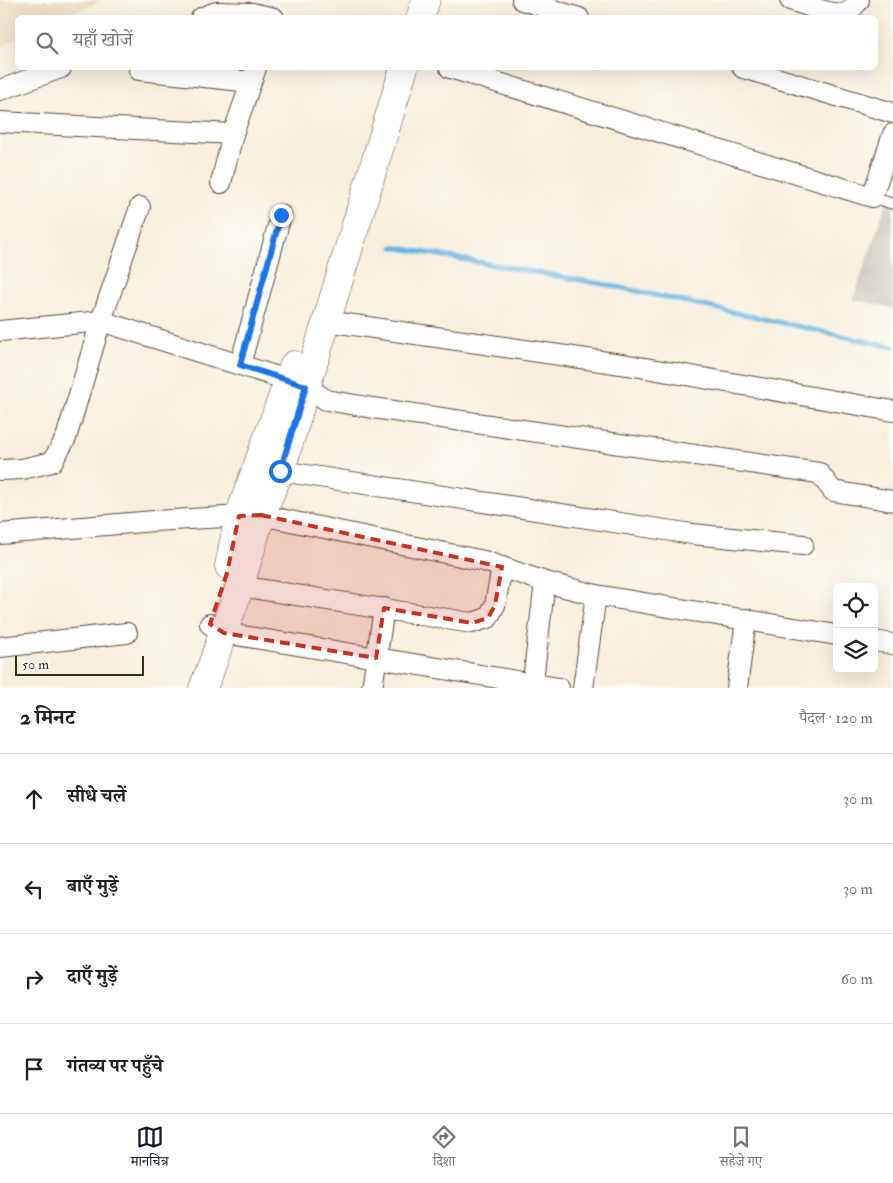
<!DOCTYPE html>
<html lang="hi">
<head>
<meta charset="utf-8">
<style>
  :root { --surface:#fff; --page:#f2f2f2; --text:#202124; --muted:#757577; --line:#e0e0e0; --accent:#111827 }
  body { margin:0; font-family:"IM FELL Double Pica","Noto Serif Devanagari",serif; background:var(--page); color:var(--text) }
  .controls { position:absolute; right:15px; bottom:15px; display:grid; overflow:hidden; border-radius:8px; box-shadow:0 5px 20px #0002 }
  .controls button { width:45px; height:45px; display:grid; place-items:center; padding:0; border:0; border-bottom:1px solid var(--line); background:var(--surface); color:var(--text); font:25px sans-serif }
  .scale { position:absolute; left:15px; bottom:12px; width:129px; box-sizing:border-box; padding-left:5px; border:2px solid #3b2a1e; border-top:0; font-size:14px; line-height:18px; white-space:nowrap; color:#3b2a1e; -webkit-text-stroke:4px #fdfcf7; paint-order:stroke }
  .stop { position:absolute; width:15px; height:15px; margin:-11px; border:4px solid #1a73e8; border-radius:50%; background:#fff }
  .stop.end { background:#1a73e8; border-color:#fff; box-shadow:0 1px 5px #0008 }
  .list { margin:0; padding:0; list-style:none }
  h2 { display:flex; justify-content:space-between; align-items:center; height:65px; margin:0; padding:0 20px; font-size:21px }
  h2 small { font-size:16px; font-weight:400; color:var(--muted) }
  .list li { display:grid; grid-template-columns:32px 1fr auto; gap:15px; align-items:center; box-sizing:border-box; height:90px; padding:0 20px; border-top:1px solid var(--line) }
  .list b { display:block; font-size:19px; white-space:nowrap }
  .list em { font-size:16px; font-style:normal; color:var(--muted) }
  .icon { flex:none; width:28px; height:28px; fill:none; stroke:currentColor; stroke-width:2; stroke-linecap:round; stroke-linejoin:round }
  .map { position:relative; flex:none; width:893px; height:688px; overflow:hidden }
  .search { position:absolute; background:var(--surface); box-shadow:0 5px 20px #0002; left:15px; right:15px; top:15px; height:55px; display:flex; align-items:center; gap:12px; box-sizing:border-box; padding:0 18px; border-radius:8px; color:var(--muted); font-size:19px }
  .sheet { height:425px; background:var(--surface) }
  nav { display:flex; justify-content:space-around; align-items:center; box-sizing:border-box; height:70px; border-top:1px solid var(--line); background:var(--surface); font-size:14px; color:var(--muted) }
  nav a { display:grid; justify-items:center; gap:2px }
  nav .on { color:var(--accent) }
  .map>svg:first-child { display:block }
</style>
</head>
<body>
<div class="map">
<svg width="893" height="688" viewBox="0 0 893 688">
  <rect width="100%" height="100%" fill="#fdfcf7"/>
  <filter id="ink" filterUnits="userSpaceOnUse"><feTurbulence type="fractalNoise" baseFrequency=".02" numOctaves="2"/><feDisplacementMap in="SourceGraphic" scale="10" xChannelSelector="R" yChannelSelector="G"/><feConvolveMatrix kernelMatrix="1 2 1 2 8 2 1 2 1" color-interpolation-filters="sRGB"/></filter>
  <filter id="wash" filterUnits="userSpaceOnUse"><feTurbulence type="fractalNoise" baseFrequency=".0096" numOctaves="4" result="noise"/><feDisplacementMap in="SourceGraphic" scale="20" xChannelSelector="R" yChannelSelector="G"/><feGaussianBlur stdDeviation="1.12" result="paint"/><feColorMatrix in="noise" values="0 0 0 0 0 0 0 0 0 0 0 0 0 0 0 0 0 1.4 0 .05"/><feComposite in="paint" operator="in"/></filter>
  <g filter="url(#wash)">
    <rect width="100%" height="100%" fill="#f7efdd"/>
    <!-- built -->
    <polygon fill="#e9d9ba" points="0,0 103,0 64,17 18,18 17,39 0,47"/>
    <!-- industrial -->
    <polygon fill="#c9c3b8" points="893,183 893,308 853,300"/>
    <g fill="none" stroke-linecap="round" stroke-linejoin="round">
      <!-- stream -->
      <polyline stroke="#69b6e3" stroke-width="5" points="393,247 608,285 893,347"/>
    </g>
  </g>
  <g filter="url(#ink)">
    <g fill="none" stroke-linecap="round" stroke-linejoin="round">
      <defs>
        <polyline id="lane" points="872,197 893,204"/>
        <g id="street">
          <polyline points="522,0 579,18"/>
          <path d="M 790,0 C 803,4 836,18 848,12 C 852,9 856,4 859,0"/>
          <polyline points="201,18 216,12 252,13 274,18"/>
          <polyline points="450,68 872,197 893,134"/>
          <polyline points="743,68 893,113"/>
          <polyline points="139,70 251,82"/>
          <polyline points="0,90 61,68"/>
          <polyline points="0,122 233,134"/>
          <polyline points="221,183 233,134 256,68"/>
          <polyline points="326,321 628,365 893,411"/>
          <polyline points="0,331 101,321 306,386 326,400 373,408 819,473 833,491 893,501"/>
          <polyline points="240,365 281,215"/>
          <polyline points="0,470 22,469 52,462 66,438 101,321 140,207"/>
          <polyline points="280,471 692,534 803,545"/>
          <polyline points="0,534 154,521 261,515 484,561 545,582 596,595 837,635"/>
          <polyline points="240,586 472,623 488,618 495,605 502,567"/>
          <polyline points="210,624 224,633 559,688"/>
          <polyline points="874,641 893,644"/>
          <polyline points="0,647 127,633"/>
          <polyline points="372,688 384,608"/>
          <polyline points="532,688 545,582"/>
          <polyline points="583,688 596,595"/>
          <polyline points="737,688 746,619"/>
        </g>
        <g id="secondary">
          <polyline points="420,18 426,0"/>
          <polyline points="229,566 239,516 294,365"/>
          <polyline points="203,688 211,668 240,586 261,515 282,466 404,68"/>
        </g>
      </defs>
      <!-- lane casing -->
      <use href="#lane" stroke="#57483b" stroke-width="12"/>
      <!-- street casing -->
      <use href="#street" stroke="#57483b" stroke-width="22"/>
      <!-- secondary casing -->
      <use href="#secondary" stroke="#57483b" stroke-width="29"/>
      <!-- lane -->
      <use href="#lane" stroke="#fff" stroke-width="10"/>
      <!-- street -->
      <use href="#street" stroke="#fff" stroke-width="20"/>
      <!-- secondary -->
      <use href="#secondary" stroke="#fff" stroke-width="28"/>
    </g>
  </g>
  <g fill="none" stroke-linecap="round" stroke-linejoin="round" filter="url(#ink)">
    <!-- route -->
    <polyline stroke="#1a73e8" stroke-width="6" points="280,471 306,386 240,365 281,215"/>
  </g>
  <!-- marked area -->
  <path fill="#c8321e" fill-opacity="0.2" stroke="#c8321e" stroke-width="4" stroke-dasharray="10 6" stroke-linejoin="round" d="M 261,515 L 502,567 L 495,605 L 488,618 L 472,623 L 384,608 L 376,658 L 224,633 L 210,624 L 227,573 L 239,516 Z"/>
</svg>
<div class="controls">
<button><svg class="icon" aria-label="locate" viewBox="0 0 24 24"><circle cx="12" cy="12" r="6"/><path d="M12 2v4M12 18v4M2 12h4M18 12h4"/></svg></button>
<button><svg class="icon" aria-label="layers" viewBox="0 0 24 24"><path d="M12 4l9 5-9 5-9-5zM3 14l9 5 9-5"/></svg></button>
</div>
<div class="scale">50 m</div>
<div class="stop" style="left:280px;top:471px"></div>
<div class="stop end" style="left:281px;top:215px"></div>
<div class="search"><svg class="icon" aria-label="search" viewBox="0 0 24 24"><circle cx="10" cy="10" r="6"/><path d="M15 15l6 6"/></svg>यहाँ खोजें</div>
</div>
<section class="sheet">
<h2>2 मिनट<small>पैदल · 120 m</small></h2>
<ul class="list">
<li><svg class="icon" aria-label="ahead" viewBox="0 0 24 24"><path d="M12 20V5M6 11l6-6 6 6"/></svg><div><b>सीधे चलें</b></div><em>30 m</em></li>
<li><svg class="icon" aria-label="left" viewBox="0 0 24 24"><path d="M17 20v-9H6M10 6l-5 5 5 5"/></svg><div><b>बाएँ मुड़ें</b></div><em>30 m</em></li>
<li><svg class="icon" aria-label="right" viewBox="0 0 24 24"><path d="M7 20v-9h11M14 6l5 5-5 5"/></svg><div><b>दाएँ मुड़ें</b></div><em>60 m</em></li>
<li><svg class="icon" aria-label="arrive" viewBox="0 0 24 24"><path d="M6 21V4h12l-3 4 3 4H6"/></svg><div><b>गंतव्य पर पहुँचे</b></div></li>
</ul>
</section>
<nav>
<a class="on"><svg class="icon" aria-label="map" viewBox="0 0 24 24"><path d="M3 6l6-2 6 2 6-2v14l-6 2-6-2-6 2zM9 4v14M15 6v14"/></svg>मानचित्र</a>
<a><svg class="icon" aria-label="directions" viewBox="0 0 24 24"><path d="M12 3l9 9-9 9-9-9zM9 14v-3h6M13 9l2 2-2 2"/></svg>दिशा</a>
<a><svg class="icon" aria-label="saved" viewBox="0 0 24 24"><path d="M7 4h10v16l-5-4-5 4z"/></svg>सहेजे गए</a>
</nav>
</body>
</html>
